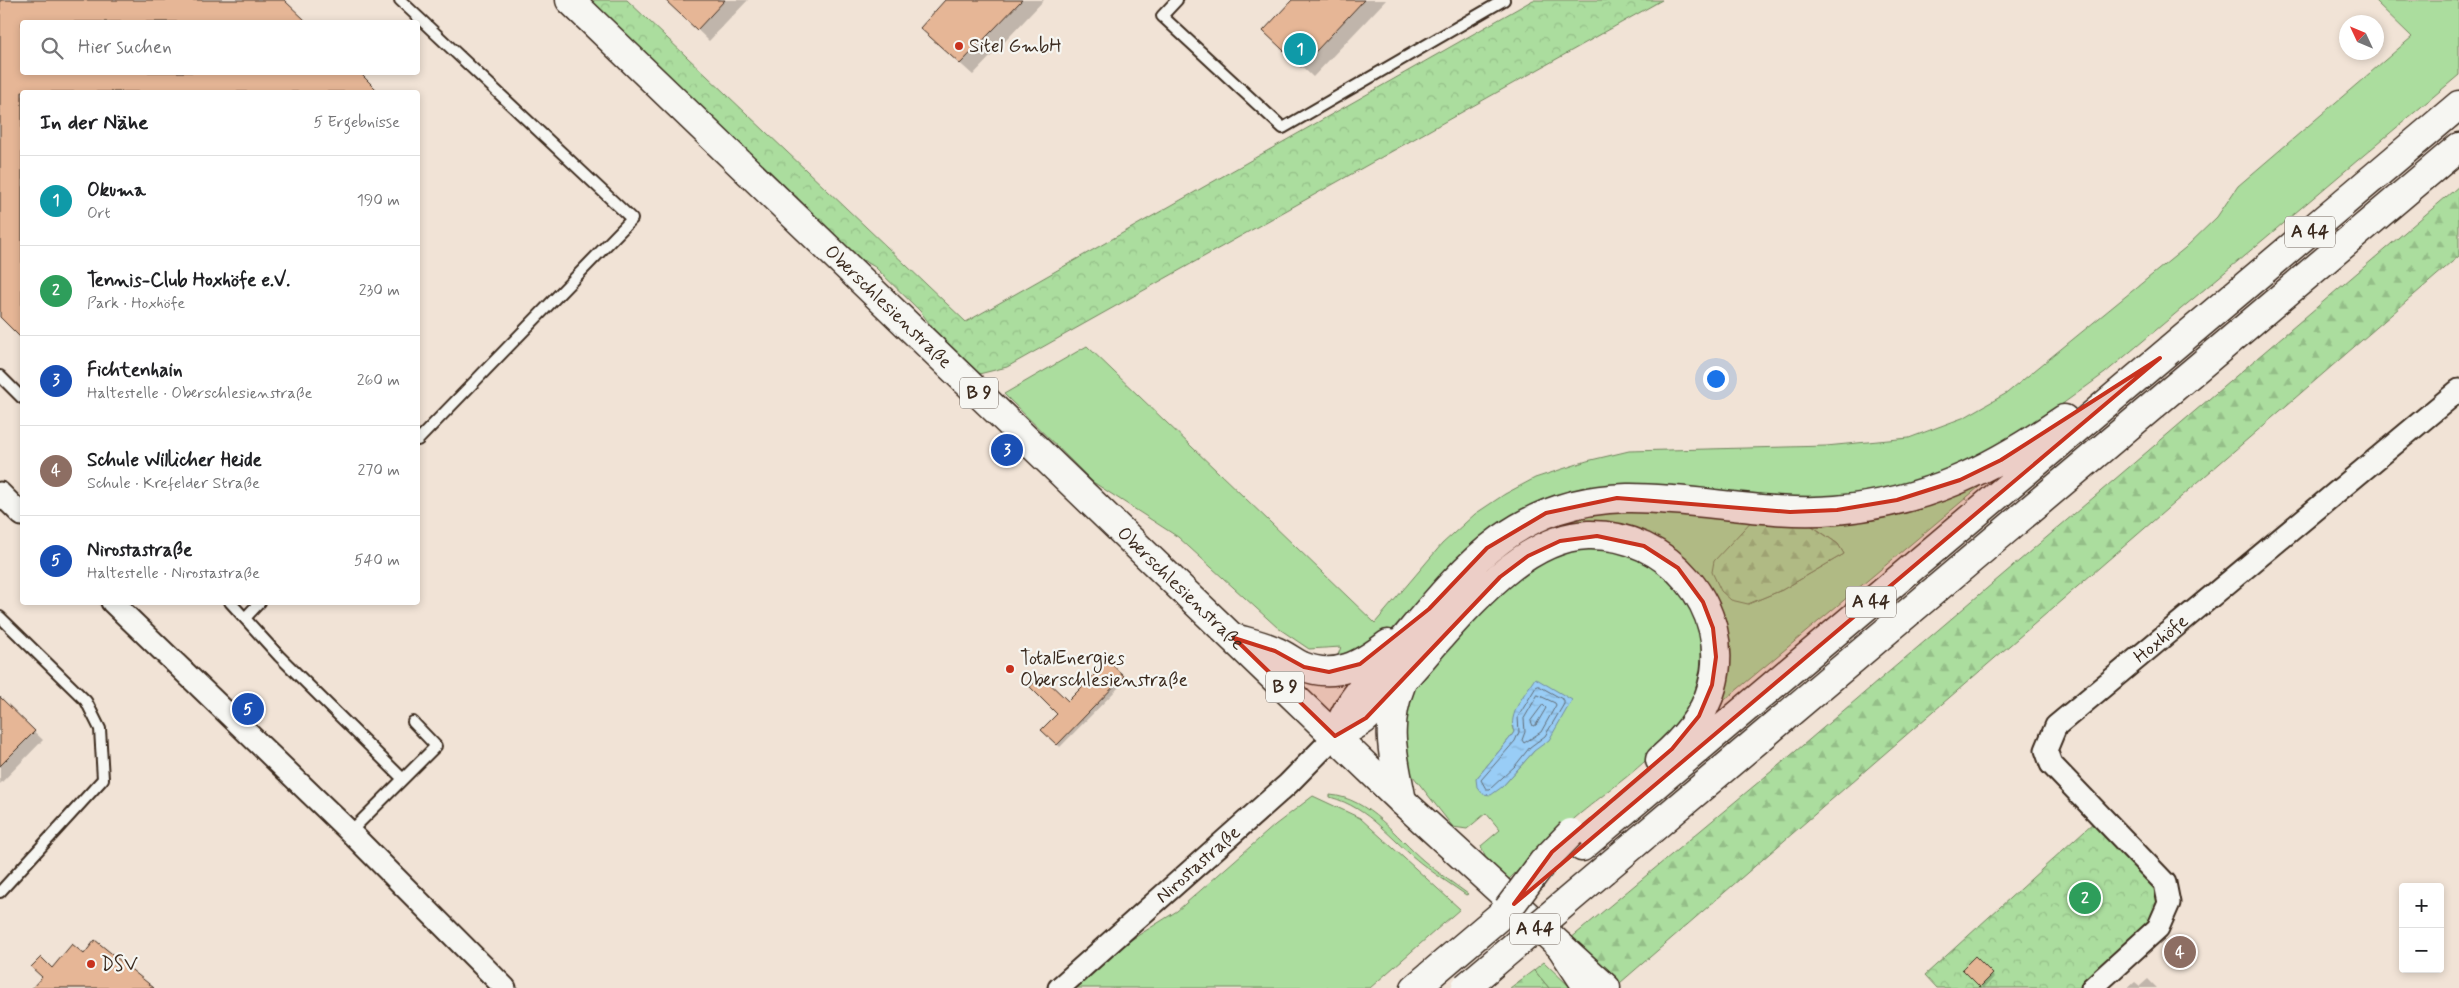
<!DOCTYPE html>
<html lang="de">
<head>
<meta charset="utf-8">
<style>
	:root { --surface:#fff; --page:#f6f6f6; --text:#202124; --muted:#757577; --line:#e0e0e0; --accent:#7c3aed }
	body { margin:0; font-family:Mynerve,sans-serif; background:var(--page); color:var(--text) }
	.controls { position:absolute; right:15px; bottom:15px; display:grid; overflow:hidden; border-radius:5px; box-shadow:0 2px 8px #0003 }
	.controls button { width:45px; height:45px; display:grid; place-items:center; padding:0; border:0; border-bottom:1px solid var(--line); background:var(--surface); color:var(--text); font:25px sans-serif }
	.compass { position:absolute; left:2339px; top:15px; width:45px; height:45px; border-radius:50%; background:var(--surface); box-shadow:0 2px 8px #0003; rotate:314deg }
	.you { position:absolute; left:1715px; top:378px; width:18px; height:18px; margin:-12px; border:4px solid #fff; border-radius:50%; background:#1a73e8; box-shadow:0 0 0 8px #1a73e833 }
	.badge { display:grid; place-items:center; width:32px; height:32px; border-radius:50%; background:var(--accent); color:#fff; font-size:16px; font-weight:700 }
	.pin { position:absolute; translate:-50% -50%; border:2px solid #fff; box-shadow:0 1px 5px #0006 }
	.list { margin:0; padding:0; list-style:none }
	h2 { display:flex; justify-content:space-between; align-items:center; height:65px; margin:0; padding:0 20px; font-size:21px }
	h2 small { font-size:16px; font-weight:400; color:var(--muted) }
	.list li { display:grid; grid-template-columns:32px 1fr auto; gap:15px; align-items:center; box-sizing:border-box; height:90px; padding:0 20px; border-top:1px solid var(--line) }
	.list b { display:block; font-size:19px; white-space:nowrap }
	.list p { margin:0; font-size:16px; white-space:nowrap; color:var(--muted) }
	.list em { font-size:16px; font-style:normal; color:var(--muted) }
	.icon { flex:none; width:28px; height:28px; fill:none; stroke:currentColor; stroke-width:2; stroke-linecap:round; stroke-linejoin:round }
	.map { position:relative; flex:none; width:2459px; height:988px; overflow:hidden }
	.search { position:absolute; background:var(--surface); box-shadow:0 2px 8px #0003; left:20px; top:20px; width:400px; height:55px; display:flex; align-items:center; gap:12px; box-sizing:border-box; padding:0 18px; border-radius:5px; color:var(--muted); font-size:19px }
	.panel { position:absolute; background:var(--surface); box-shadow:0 2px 8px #0003; left:20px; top:90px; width:400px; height:515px; border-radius:5px }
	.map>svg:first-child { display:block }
	.green { fill:#abdd9e; stroke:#73845e; fill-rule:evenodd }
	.forest { fill:url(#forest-firs); stroke:#73845e }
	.park { fill:url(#park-crowns); stroke:#73845e }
	.water { fill:url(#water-ripples); stroke:#738ca0 }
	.shadow { fill:#0003 }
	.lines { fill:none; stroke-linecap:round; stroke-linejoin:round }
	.shore { stroke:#616b74; stroke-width:1 }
	.building { fill:#e6b696; stroke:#3b2a1e }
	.service-casing { stroke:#3b2a1e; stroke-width:14 }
	.minor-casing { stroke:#3b2a1e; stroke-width:25 }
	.primary-casing { stroke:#3b2a1e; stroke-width:31 }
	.motorway-casing { stroke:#3b2a1e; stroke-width:31 }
	.service { stroke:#f6f6f2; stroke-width:10 }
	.minor { stroke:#f6f6f2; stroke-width:21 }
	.primary { stroke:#f6f6f2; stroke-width:28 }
	.motorway { stroke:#f6f6f2; stroke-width:28 }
	.motorway-bridge-casing { stroke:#3b2a1e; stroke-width:31; stroke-linecap:butt }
	.motorway-bridge { stroke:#f6f6f2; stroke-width:28 }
	.marked { fill:#c8321e; fill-opacity:0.2; stroke:#c8321e; stroke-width:4; stroke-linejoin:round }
	.poi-dot { fill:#c8321e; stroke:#f6f6f2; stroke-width:2 }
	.labels { text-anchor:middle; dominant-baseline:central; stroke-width:4.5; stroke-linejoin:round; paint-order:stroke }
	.shield { fill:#f6f6f2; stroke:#73675e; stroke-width:1 }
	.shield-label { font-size:18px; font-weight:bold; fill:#3b2a1e }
	.poi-label { font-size:19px; fill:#3b2a1e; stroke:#f6f6f2; text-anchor:start }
	.street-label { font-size:19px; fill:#3b2a1e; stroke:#f6f6f2 }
</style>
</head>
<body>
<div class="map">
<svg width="2459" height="988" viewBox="0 0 2459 988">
	<defs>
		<pattern id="forest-firs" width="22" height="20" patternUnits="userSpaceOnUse" patternTransform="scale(1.25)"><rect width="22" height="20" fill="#abdd9e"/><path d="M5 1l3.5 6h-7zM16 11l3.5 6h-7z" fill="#94be88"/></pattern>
		<pattern id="park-crowns" width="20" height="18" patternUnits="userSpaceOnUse" patternTransform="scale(1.25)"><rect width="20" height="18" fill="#abdd9e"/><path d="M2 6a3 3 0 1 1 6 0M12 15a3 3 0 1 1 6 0" fill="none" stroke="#94be88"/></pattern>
		<pattern id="water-ripples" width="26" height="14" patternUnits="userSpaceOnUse" patternTransform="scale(1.25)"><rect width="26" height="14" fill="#99cdf6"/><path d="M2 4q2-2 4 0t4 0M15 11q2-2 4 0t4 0" fill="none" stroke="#85b0d2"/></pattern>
	</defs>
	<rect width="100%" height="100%" fill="#f1e3d6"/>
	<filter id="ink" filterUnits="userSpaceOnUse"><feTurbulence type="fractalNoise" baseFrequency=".02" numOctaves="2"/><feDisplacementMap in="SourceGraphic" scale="10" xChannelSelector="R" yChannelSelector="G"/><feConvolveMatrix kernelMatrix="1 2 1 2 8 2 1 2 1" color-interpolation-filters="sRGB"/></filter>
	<g filter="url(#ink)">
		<path class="green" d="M2374,0H2459V75L2105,373L2021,434L1950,470L1883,491L1829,499L1541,503L1497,525L1452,562L1379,644L1335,663L1341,647L1309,649L1278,628L1178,537L1093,482L1004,394L1087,346L1375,623L1442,544L1475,514L1505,494L1535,478L1587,461L1629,451L1826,446L1909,438L1965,417L2007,393L2185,248L2217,217L2238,186L2412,37Z
			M1991,477L1708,714L1697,581L1575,532L1475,582C1494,564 1514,544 1538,532C1607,498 1683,510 1757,515L1748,604L1782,590L1844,554L1838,544L1807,522Z
			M1587,547C1637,554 1659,561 1688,604C1699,619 1702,639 1701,658C1696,737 1629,772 1575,818C1552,838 1530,859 1508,880L1486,859L1481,846L1500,830L1486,813L1467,829L1453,827L1406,767L1404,700L1423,674L1488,604L1534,564L1560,553ZM1512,726L1534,751L1502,787L1476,779L1510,738L1514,732Z
			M1330,795C1369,798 1396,837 1424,861C1438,873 1453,883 1468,894L1466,895C1452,885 1436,875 1422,864C1391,840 1370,808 1330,797Z
			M1313,796L1360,818L1460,909L1370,988H1072L1115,950L1177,911L1275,825Z
			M1544,962L1571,988H1549L1534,970Z"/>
		<path class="forest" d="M2459,186V256L1620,983L1570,939L1796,751Z
			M1757,515L1806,522L1838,544L1844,554L1782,590L1748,604L1731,600L1721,591L1712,572L1714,561Z
			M1534,970L1549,988H1510Z"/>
		<path class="park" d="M588,0H627L966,322L1533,0H1662L1007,367L979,374L953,355L920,311L875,267L845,250Z
			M2095,821L2158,890L2160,905L2149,927L2081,988H1937L1925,975Z"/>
		<path class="water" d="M1535,678L1572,700L1549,740L1534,751L1502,787L1491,795L1483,794L1477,787L1476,779L1510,738L1514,732C1507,714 1526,693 1535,678Z"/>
		<path class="shadow" d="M0,0H282L306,22H22V72H357L377,92H22V337L0,315Z
			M667,0H748L709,41Z
			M946,0H1044L973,75L933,39Z
			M1294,0H1386L1313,77L1276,42Z
			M1108,662L1126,680L1060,747L1043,730Z
			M0,699L43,740L0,784Z
			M1975,958L1994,977L1984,988L1964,969Z
			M2148,979L2157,988H2128L2135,982L2140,986Z"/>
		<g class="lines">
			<path class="shore" d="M1539,686L1564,700V704L1545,736L1530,747L1515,766L1490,789H1486L1481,780L1515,741L1519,732L1518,717L1536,687Z
				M1538,695L1555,703L1556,705L1541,732L1524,743L1522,740L1525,732L1524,719Z
				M1543,705L1546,708L1536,725L1533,726L1531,721Z"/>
		</g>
		<path class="building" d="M0,0H284L307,22H22V72H359L379,92H22V339L0,317Z
			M665,0H725L697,30Z
			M945,0H1022L960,64L920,28Z
			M1292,0H1364L1301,67L1263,31Z
			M1108,661L1124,676L1057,745L1041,730L1057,714L1030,687L1041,675L1068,701Z
			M0,697L35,731L0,766Z
			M95,940L154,988H32L42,977L31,967L41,957L52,968L72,944L84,954Z
			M1975,956L1993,974L1980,987L1962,969Z"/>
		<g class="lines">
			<g class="service-casing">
				<path id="service" d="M400,0L632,219L418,440
					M1177,0L1162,16L1283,128L1504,0
					M0,376L22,398
					M230,602L279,656L403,779
					M0,617L86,701L100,729L103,779L0,892
					M246,617L260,602
					M350,832L436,746L413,722"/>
			</g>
			<g class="minor-casing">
				<g id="minor">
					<path d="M0,493L22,515"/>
					<path d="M112,602L350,832L505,988"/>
					<path id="s1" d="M1059,988L1288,784L1335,736"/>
					<path id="s2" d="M2092,988L2158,928L2169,903L2165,883L2051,764L2046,750L2056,726L2459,390"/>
				</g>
			</g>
			<g class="primary-casing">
				<g id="primary">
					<path id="s3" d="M570,0L1402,801L1606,988"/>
				</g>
			</g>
			<g class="motorway-casing">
				<path id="motorway" d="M1234,638C1248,642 1263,645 1275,651C1285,655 1293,662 1302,666C1336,680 1362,664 1388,644
					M1401,685C1384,727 1394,758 1402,801
					M1335,736C1340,725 1345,712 1352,702C1368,678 1389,657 1407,636C1469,561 1521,500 1627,498C1697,497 1766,516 1836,510C1927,502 1991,469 2064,419
					M1335,736C1345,730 1359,725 1367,717C1428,663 1501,538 1588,535C1667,533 1734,608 1712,687C1704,717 1683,740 1660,760
					M1582,847L2459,105
					M1604,870L2459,147
					M1561,947L1588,988
					M1415,988L1508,909"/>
			</g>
			<use href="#service" class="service"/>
			<use href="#minor" class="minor"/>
			<use href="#primary" class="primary"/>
			<use href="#motorway" class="motorway"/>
			<g class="motorway-bridge-casing">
				<path id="motorway-bridge" d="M1508,909L1543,862L1571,833
					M1466,987L1604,870"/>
			</g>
			<use href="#motorway-bridge" class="motorway-bridge"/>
		</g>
	</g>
	<path class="marked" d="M2160,358L1514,904L1552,852L1672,749L1699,716L1712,685L1716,657L1713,628L1703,602L1678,568L1644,546L1597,536L1560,541L1528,556L1500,577L1366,718L1335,736L1234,638L1275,651L1304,667L1329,672L1360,664L1429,609L1487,548L1546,513L1617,498L1790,512L1837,510L1897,500L1960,480L2001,460Z"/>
	<g class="poi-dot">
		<circle cx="959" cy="46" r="5"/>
		<circle cx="1010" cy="669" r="5"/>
		<circle cx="91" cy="964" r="5"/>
	</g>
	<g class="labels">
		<g class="shield">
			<rect x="2285" y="216.5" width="50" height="31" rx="4"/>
			<rect x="960" y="377.5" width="38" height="31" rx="4"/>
			<rect x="1846" y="586.5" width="50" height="31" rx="4"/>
			<rect x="1266" y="671.5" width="38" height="31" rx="4"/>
			<rect x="1510" y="913.5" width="50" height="31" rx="4"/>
		</g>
		<g class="shield-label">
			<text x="2310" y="232">A 44</text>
			<text x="979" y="393">B 9</text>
			<text x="1871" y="602">A 44</text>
			<text x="1285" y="687">B 9</text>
			<text x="1535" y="929">A 44</text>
		</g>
		<g class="poi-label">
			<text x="969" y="46">Sitel GmbH</text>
			<text x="1020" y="658">TotalEnergies<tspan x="1020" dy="22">Oberschlesienstraße</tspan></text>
			<text x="101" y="964">DSV</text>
		</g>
		<g class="street-label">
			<text stroke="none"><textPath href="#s3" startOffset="442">Oberschlesienstraße</textPath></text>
			<text stroke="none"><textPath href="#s3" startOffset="848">Oberschlesienstraße</textPath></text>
			<text stroke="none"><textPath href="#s2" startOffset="479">Hoxhöfe</textPath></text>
			<text stroke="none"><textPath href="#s1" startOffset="186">Nirostastraße</textPath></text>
		</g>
	</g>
</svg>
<div class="controls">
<button>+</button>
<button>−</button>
</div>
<svg class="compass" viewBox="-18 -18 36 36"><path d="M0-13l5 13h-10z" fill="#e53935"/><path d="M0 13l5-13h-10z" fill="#757577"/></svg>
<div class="you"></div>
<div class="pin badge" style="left:1300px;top:49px;background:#0f9aa8">1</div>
<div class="pin badge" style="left:2085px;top:898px;background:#2e9e5b">2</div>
<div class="pin badge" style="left:1007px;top:450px;background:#1a4fb4">3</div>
<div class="pin badge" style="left:2180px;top:952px;background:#8d6e63">4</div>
<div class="pin badge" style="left:248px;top:709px;background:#1a4fb4">5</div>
<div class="search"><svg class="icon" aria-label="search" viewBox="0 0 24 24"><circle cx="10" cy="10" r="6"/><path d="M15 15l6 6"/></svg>Hier suchen</div>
<section class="panel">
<h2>In der Nähe<small>5 Ergebnisse</small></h2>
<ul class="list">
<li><span class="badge" style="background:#0f9aa8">1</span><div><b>Okuma</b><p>Ort</p></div><em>190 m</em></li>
<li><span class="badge" style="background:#2e9e5b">2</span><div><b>Tennis-Club Hoxhöfe e.V.</b><p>Park · Hoxhöfe</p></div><em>230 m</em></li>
<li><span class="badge" style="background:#1a4fb4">3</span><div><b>Fichtenhain</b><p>Haltestelle · Oberschlesienstraße</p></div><em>260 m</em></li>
<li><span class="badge" style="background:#8d6e63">4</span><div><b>Schule Willicher Heide</b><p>Schule · Krefelder Straße</p></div><em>270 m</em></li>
<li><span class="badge" style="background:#1a4fb4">5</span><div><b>Nirostastraße</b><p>Haltestelle · Nirostastraße</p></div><em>540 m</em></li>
</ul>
</section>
</div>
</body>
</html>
